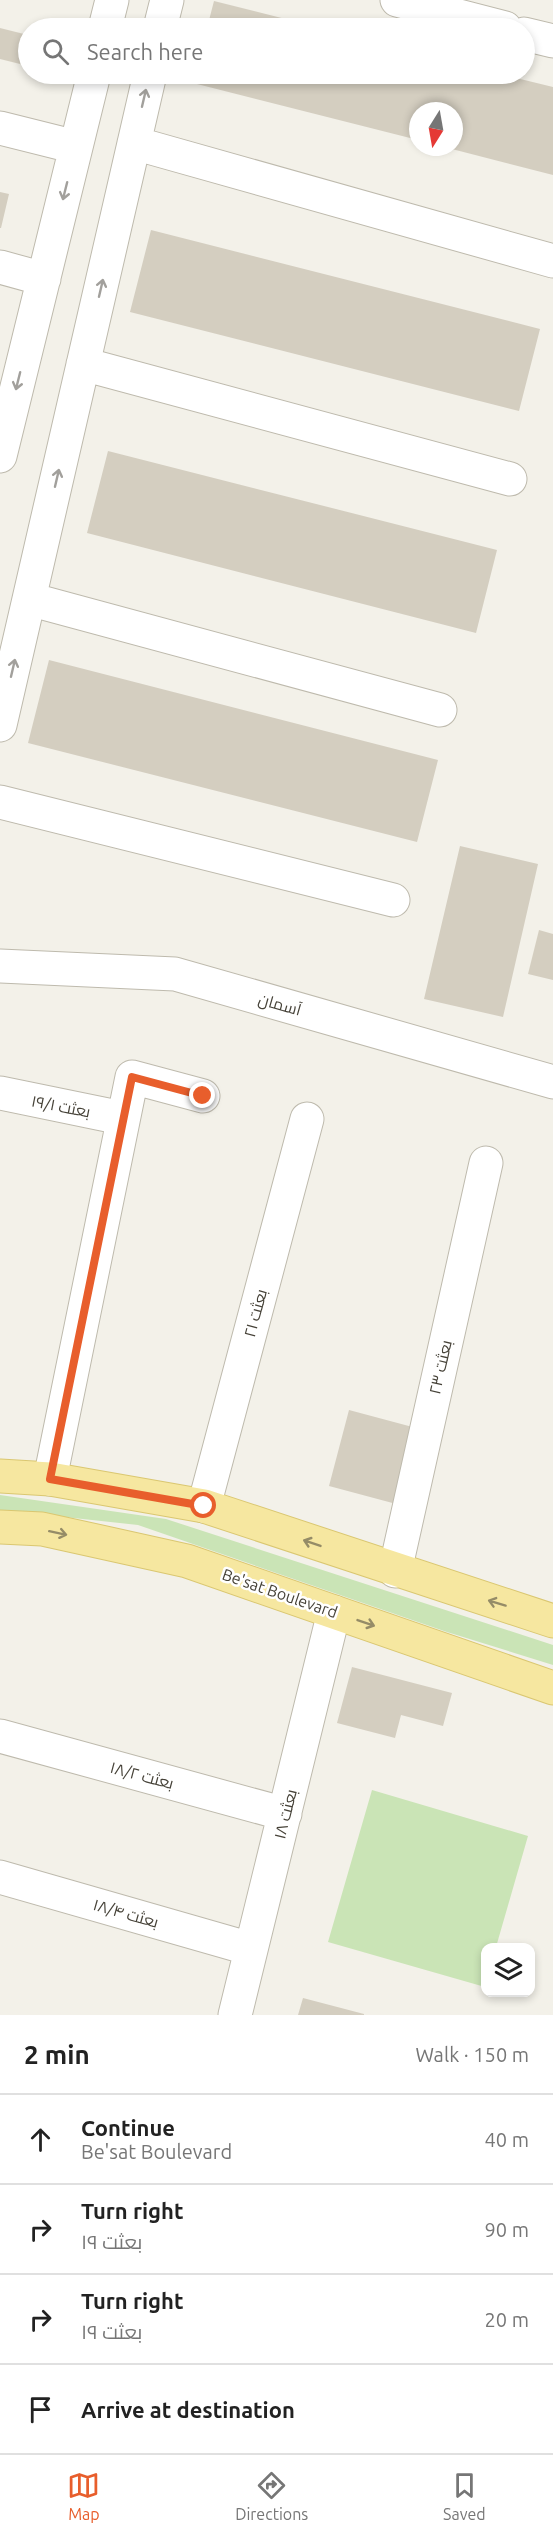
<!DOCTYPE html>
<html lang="en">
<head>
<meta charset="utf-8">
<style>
	:root { --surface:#fff; --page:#f2f2f2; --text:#222; --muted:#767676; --line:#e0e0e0; --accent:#e85e2c }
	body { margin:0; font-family:Ubuntu,Cairo,sans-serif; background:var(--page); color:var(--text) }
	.controls { position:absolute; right:18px; bottom:18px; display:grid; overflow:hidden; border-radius:12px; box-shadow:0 3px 9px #0003 }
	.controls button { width:54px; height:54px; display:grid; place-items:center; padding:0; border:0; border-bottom:2px solid var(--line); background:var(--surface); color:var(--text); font:30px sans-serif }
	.compass { position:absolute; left:409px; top:102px; width:54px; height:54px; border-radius:50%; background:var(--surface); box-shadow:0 3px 9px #0003; rotate:191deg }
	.stop { position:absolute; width:18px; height:18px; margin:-14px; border:4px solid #e85e2c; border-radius:50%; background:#fff }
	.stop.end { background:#e85e2c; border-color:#fff; box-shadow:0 2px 6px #0008 }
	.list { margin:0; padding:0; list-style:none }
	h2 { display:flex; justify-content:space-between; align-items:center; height:78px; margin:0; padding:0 24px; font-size:26px }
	h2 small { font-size:20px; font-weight:400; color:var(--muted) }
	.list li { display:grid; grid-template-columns:39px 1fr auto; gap:18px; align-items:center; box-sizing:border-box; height:90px; padding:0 24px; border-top:2px solid var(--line) }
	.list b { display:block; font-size:22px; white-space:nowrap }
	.list p { margin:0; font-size:20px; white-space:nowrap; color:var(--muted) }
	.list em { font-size:20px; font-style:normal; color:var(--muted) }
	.icon { flex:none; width:33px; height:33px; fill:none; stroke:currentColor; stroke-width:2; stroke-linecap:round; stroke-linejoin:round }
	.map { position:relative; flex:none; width:553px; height:2015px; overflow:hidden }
	.search { position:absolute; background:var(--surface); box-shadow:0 3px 9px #0003; left:18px; right:18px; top:18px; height:66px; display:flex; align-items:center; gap:15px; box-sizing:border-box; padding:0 21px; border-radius:33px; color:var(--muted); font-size:22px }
	.sheet { height:438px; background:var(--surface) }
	nav { display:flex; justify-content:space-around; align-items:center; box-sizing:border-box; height:84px; border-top:2px solid var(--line); background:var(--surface); font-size:16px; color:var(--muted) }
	nav a { display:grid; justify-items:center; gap:3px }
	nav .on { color:var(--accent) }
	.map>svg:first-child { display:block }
	.green { fill:#cae4b6 }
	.building { fill:#d4cec0 }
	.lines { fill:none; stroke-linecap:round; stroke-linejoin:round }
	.minor-casing { stroke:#bebaad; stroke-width:35 }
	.major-casing { stroke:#dac771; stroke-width:35 }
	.minor { stroke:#fff; stroke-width:33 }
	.major { stroke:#f6e7a0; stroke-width:33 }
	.oneway { stroke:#a2a09c }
	.oneway2 { stroke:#958c67 }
	.route { stroke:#e85e2c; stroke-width:8 }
	.labels { text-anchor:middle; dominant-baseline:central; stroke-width:5; stroke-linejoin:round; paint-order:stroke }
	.street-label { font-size:16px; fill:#464238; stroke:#fff }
</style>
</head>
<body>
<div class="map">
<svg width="553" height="2015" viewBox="0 0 553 2015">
	<rect width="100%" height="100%" fill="#f3f1e9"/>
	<path class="green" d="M0,1495L166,1519L553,1645V1665L447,1632L138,1525L0,1510Z
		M372,1790L528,1836L496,1947L486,1948L485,1987L328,1942Z"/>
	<path class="building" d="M214,1L321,28H207Z
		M0,28L28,35V66L0,59Z
		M195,74H500L553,87V175L448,148L454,147V111H418V140L193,83Z
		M0,192L9,194L1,228H0Z
		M151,230L540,329L519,411L130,312Z
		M108,451L497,550L476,633L87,533Z
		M49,660L438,760L417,842L28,743Z
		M460,846L538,864L503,1017L424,999Z
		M539,930L553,934V980L528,974Z
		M349,1410L420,1429L400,1505L329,1486Z
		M352,1667L452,1693L443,1726L401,1715L395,1738L337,1723Z
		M303,1998L364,2014V2015H298Z"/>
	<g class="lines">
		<g class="minor-casing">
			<path id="minor" d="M397,0L505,28
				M105,28L112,0
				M160,28L167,0
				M524,34L553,41
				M0,128L76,147
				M134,143L553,261
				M0,267L44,279
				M83,364L510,479
				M0,456L94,74
				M29,599L440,710
				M0,725L150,74
				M0,802L393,900
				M0,966L175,974L553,1082
				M0,1093L122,1118
				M50,1479L132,1077L203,1096
				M204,1506L307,1119
				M395,1571L486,1163
				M0,1736L285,1814
				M0,1877L251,1949
				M235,2015L334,1612"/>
		</g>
		<g class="major-casing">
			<path id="major" d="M0,1476L50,1479L204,1506L553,1621
				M0,1527L42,1529L187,1561L553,1688"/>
		</g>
		<use href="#minor" class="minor"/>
		<use href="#major" class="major"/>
	</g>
	<defs><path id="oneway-shaft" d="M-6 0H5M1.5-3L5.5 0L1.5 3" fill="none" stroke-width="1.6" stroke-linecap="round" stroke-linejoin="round" transform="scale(1.5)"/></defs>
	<g class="oneway">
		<use href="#oneway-shaft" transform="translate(144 98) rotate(-77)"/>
		<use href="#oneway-shaft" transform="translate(65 191) rotate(104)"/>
		<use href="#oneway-shaft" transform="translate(101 288) rotate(-77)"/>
		<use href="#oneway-shaft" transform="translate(18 381) rotate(104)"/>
		<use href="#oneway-shaft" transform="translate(57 478) rotate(-77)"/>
		<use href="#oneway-shaft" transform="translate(13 668) rotate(-77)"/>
	</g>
	<g class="oneway2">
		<use href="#oneway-shaft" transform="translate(58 1533) rotate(12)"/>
		<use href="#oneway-shaft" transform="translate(312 1543) rotate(-161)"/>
		<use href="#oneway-shaft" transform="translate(497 1603) rotate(-163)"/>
		<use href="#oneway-shaft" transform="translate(366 1623) rotate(19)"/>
	</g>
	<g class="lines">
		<path class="route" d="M203,1096L132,1077L50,1479L204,1506"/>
	</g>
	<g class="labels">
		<g class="street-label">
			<text transform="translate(280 1004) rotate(16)">آسمان</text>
			<text transform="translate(61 1106) rotate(11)">۱۹/۱ بعثت</text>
			<text transform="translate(255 1313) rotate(-75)">۲۱ بعثت</text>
			<text transform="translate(440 1367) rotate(-77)">۲۳ بعثت</text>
			<text transform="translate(280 1593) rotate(19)">Be'sat Boulevard</text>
			<text transform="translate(142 1775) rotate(15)">۱۸/۲ بعثت</text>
			<text transform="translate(285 1814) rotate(-76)">بعثت ۱۸</text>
			<text transform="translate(126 1913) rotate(16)">۱۸/۴ بعثت</text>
		</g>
	</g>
</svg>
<div class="controls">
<button><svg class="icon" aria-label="layers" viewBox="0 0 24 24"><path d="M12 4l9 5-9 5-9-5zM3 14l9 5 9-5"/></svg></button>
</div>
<svg class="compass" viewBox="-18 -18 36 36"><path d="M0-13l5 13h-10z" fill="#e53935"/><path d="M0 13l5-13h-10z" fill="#767676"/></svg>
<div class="stop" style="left:204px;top:1506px"></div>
<div class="stop end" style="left:203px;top:1096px"></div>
<div class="search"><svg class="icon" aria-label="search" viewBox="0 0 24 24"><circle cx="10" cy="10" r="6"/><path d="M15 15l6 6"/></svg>Search here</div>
</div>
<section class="sheet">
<h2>2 min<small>Walk · 150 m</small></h2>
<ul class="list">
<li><svg class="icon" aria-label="ahead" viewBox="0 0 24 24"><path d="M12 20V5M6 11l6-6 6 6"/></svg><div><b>Continue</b><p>Be'sat Boulevard</p></div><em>40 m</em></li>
<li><svg class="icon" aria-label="right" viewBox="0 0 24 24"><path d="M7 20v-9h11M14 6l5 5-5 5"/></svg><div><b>Turn right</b><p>بعثت ۱۹</p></div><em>90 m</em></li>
<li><svg class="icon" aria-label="right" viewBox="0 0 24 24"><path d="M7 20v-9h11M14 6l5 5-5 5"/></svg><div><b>Turn right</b><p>بعثت ۱۹</p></div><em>20 m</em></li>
<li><svg class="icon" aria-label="arrive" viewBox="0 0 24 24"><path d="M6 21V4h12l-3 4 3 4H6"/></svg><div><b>Arrive at destination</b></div></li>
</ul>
</section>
<nav>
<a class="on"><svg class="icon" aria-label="map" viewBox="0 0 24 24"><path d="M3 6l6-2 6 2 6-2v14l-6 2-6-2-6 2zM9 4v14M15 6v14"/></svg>Map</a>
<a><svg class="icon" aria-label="directions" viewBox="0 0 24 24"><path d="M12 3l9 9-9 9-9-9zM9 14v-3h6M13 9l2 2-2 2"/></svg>Directions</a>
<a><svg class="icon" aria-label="saved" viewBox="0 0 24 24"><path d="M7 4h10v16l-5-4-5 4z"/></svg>Saved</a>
</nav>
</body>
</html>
